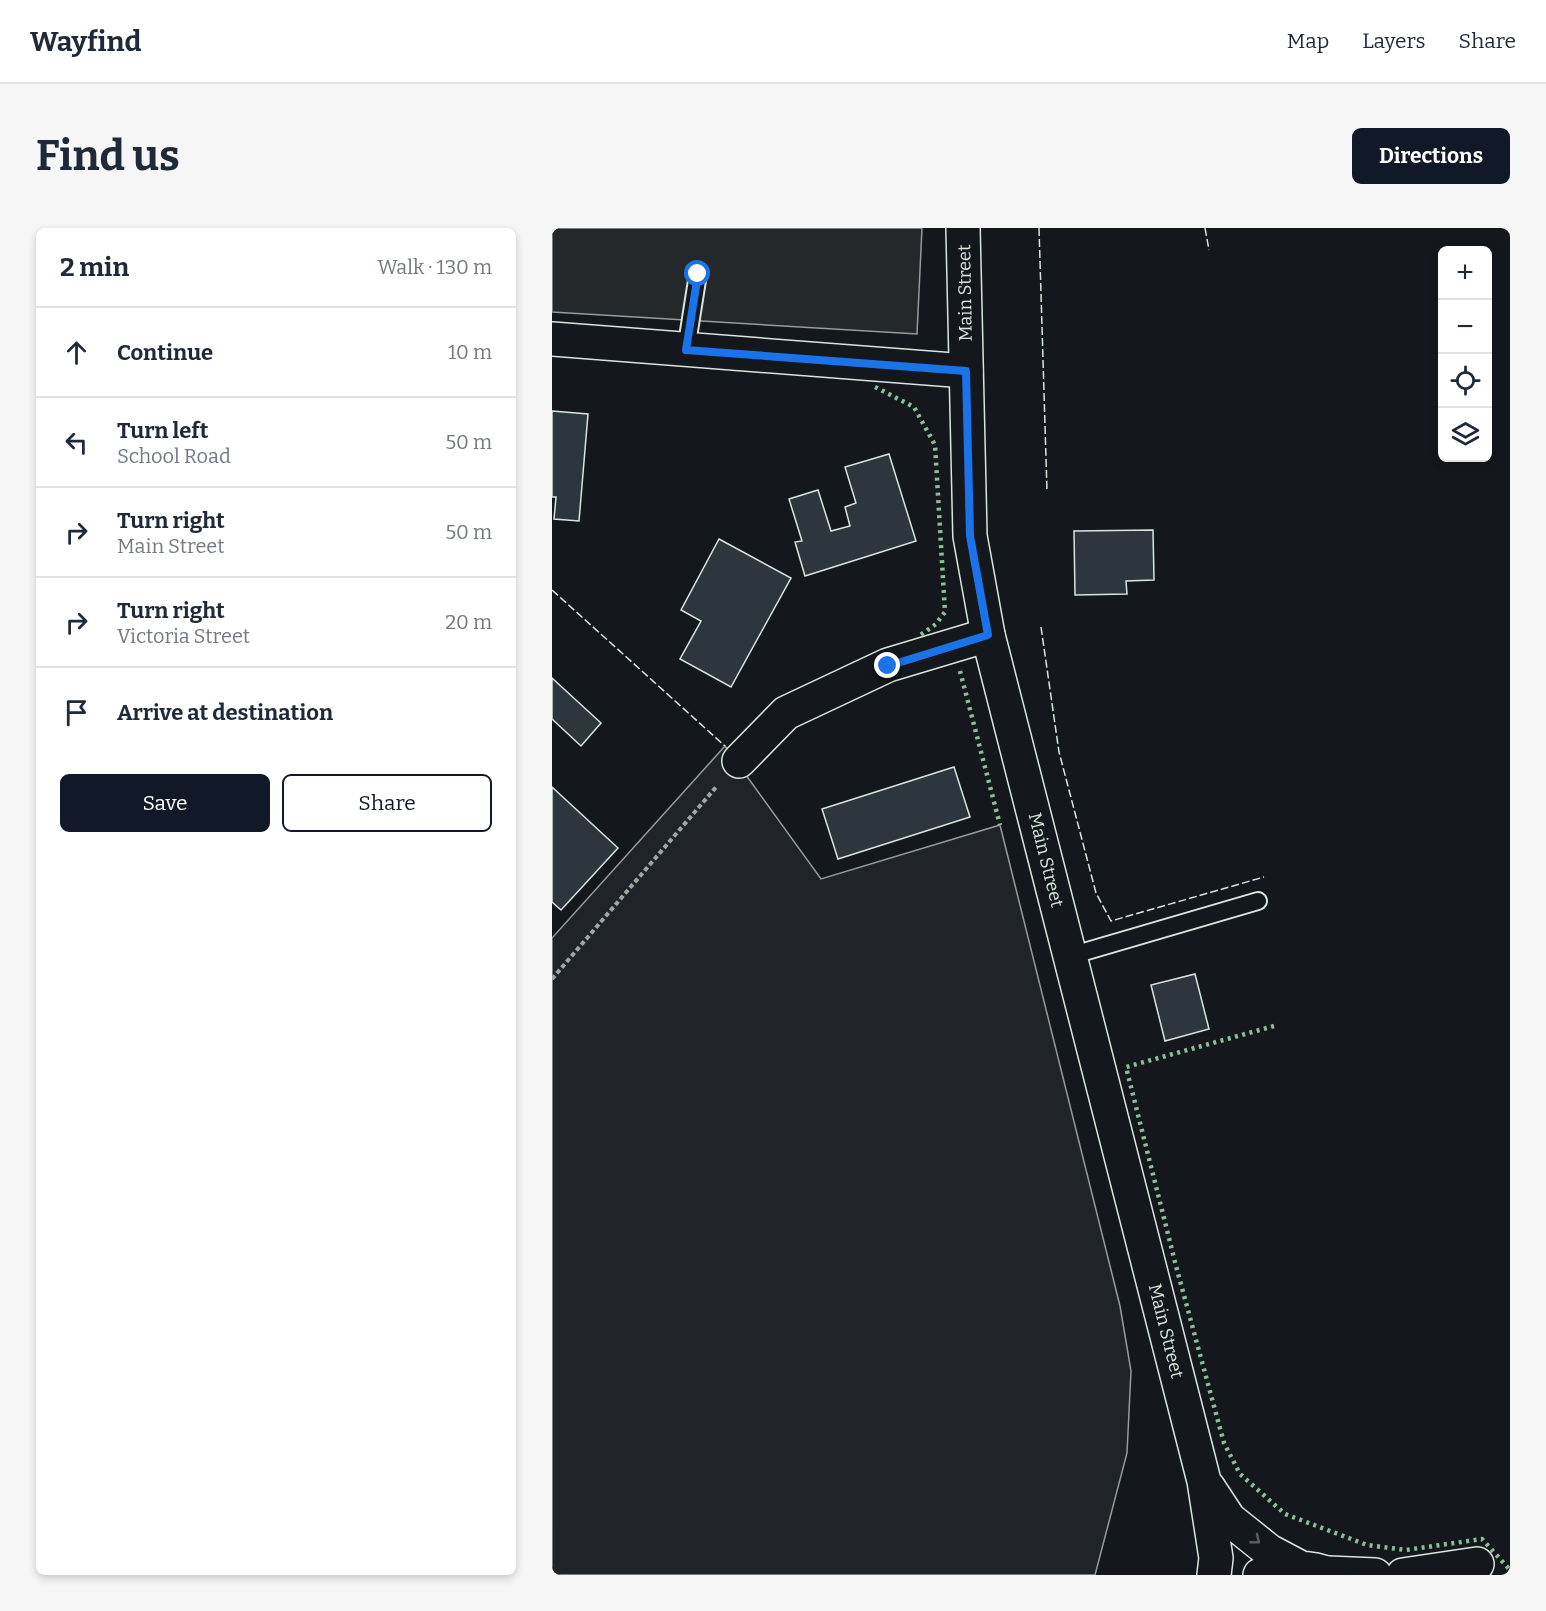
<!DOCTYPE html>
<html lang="en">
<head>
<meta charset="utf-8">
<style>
	:root { --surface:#fff; --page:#f6f6f7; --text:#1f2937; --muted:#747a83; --line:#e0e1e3; --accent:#111827 }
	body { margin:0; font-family:Bitter,serif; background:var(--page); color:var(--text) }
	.controls { position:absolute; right:18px; top:18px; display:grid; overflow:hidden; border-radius:9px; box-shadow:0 3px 9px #0003 }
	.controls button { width:54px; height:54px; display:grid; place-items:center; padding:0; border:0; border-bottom:2px solid var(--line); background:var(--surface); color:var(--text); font:30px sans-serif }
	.stop { position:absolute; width:18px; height:18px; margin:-14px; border:4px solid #1a73e8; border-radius:50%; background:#fff }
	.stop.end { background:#1a73e8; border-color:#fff; box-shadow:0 2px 6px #0008 }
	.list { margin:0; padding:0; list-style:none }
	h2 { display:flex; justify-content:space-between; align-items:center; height:78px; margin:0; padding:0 24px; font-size:26px }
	h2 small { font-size:20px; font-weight:400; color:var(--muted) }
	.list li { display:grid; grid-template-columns:39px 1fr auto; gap:18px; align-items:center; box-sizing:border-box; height:90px; padding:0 24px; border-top:2px solid var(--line) }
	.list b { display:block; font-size:22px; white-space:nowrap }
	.list p { margin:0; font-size:20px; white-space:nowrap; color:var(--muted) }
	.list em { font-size:20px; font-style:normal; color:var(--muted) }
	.actions { display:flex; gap:12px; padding:18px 24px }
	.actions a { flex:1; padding:14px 0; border:2px solid var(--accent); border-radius:9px; text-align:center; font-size:21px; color:var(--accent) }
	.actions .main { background:var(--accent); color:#fff }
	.icon { flex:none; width:33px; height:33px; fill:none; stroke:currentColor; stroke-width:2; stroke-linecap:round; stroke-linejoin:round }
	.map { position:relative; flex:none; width:958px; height:1347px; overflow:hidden; border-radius:9px }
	header { display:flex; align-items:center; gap:36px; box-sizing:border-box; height:84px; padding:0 30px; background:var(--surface); border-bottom:2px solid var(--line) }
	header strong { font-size:28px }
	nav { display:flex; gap:33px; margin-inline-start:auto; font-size:21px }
	.intro { display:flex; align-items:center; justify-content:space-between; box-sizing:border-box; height:144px; padding:0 36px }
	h1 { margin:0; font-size:42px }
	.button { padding:15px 27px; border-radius:9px; background:var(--accent); color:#fff; font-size:21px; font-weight:700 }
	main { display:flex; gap:36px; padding:0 36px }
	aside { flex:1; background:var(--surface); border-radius:9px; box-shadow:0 3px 9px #0003 }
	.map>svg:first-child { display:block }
	.green { fill:#202428; stroke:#939e99; stroke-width:1.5 }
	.parking { fill:#24282b; stroke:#939e99; stroke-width:1.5 }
	.building { fill:#2c363c; stroke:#d8e6dc; stroke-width:1.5 }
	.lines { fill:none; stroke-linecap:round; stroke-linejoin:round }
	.service-casing { stroke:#d8e6dc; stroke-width:20 }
	.minor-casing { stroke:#d8e6dc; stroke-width:36 }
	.primary-casing { stroke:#d8e6dc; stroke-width:36 }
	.path { stroke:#9da8a2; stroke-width:4; stroke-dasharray:4.5 3; stroke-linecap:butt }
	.service { stroke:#14181c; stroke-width:16 }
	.minor { stroke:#14181c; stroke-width:33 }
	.primary { stroke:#14181c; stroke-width:33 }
	.hedge { stroke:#8ac095; stroke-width:4.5; stroke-dasharray:3 4.5; stroke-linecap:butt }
	.fence { stroke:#d8e6dc; stroke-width:1.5; stroke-dasharray:8 3; stroke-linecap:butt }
	.oneway { stroke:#59605f }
	.route { stroke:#1a73e8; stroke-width:8 }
	.labels { text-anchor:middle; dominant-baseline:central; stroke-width:4.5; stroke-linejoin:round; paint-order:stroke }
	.street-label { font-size:18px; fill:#d8e6dc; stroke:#14181c }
</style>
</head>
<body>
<header>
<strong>Wayfind</strong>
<nav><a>Map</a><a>Layers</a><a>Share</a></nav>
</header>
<div class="intro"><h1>Find us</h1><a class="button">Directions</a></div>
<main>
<aside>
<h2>2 min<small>Walk · 130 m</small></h2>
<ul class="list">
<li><svg class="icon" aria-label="ahead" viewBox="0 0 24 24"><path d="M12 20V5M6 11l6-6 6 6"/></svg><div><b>Continue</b></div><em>10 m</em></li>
<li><svg class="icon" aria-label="left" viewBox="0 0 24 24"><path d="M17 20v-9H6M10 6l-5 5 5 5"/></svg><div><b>Turn left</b><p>School Road</p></div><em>50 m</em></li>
<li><svg class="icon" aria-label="right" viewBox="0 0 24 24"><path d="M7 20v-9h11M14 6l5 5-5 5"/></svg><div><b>Turn right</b><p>Main Street</p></div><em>50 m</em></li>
<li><svg class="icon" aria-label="right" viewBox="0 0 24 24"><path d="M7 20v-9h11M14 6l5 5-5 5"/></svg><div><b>Turn right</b><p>Victoria Street</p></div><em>20 m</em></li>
<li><svg class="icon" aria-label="arrive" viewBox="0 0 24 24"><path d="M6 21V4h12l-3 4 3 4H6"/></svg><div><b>Arrive at destination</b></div></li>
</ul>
<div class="actions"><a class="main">Save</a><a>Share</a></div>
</aside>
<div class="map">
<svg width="958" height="1347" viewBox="0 0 958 1347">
	<rect width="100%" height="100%" fill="#14181c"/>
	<path class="green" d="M173,518L269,651L448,597L568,1078L579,1143L575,1225L543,1347H0V710Z"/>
	<path class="parking" d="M0,0H370L365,106L0,84Z"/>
	<path class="building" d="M0,183L36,186L27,293L2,291L4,269H0Z
		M337,226L364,313L253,348L243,314L250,313L237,271L266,262L279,303L298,298L293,279L304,275L293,239Z
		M601,302L602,352L574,353L575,366L523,367L522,303Z
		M167,311L239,350L179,459L128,431L149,393L129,382Z
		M0,450L49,495L29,518L0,491Z
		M402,539L418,589L286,631L270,581Z
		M0,559L66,620L9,682L0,674Z
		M643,746L657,801L613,813L599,757Z"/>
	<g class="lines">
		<g class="service-casing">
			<path id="service" d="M134,122L146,46
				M518,728L706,673"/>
		</g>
		<g class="minor-casing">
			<path id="minor" d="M0,111L414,143
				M187,533L234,485L336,437L436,407
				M776,1345L823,1347
				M851,1347L925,1336"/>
		</g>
		<g class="primary-casing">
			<path id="primary" d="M411,0L418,308L436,407L652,1253L664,1330L662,1347
				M656,1259L677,1291L717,1323L749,1340
				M708,1347C730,1339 757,1337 779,1347"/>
		</g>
		<path class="path" d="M0,751L165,558"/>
		<use href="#service" class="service"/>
		<use href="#minor" class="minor"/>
		<use href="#primary" class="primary"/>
		<path class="hedge" d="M323,159L362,179L383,217L393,384L384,396L367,408
			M408,443L448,597
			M722,798L574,839L624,1038L672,1215L688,1246L733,1286L815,1317L854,1322L930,1311L958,1342"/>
		<path class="fence" d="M487,0L495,263
			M653,0L657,22
			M0,362L173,518
			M489,399L507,524L544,665L559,693L712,649"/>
	</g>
	<defs><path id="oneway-chevron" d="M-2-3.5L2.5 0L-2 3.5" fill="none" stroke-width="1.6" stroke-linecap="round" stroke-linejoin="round" transform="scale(1.5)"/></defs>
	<use class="oneway" href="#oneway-chevron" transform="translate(704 1312) rotate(39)"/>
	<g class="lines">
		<path class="route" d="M146,46L134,122L414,143L418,308L436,407L336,438"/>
	</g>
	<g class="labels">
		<g class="street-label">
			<text transform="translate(413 65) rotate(-91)">Main Street</text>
			<text transform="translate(494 632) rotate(76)">Main Street</text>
			<text transform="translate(614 1103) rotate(76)">Main Street</text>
		</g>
	</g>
</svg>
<div class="controls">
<button>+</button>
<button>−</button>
<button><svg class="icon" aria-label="locate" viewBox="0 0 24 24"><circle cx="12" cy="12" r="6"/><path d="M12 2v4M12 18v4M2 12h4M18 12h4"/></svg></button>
<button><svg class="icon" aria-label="layers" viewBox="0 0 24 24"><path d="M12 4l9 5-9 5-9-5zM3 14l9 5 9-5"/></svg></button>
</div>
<div class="stop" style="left:146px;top:46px"></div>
<div class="stop end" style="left:336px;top:438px"></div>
</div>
</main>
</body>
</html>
